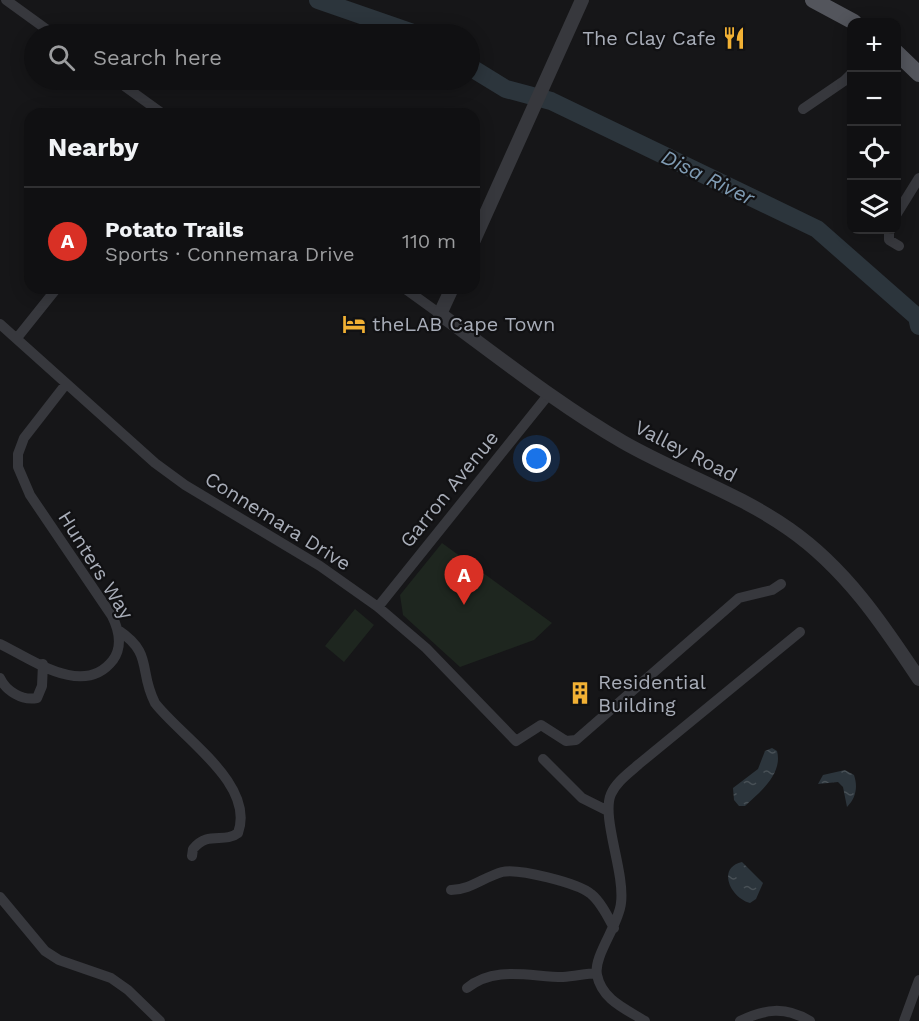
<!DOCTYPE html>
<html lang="en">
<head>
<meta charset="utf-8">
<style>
	:root { --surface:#101012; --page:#19191b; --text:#f1f3f6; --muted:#9c9d9f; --line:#303032; --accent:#d93025 }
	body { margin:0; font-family:"Work Sans",sans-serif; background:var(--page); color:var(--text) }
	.controls { position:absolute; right:18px; top:18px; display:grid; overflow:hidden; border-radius:12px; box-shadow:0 3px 15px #0003 }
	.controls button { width:54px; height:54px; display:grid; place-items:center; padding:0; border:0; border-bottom:2px solid var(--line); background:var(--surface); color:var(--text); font:30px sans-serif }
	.you { position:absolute; left:537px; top:459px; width:21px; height:21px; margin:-15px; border:4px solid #fff; border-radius:50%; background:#1a73e8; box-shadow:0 0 0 9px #1a73e833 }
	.badge { display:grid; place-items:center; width:39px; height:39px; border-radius:50%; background:var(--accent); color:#fff; font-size:20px; font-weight:700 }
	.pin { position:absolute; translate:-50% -50px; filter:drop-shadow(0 2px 3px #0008) }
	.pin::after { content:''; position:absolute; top:32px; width:21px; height:18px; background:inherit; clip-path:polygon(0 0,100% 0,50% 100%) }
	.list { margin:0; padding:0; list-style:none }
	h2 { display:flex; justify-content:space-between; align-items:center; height:78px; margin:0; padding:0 24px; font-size:26px }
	h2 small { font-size:20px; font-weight:400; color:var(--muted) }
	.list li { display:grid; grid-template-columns:39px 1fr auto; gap:18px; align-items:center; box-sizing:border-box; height:108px; padding:0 24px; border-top:2px solid var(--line) }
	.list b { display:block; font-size:22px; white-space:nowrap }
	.list p { margin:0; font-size:20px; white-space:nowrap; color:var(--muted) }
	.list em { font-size:20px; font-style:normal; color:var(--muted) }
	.icon { flex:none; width:33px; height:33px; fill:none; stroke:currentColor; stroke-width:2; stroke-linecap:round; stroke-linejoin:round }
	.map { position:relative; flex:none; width:919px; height:1021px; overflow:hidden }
	.search { position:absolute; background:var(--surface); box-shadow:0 3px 15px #0003; left:24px; top:24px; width:456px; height:66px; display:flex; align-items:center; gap:15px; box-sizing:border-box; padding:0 21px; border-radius:33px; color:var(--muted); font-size:22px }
	.panel { position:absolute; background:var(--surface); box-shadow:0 3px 15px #0003; left:24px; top:108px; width:456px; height:186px; border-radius:18px }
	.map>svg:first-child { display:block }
	.grass { fill:#1e261f }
	.water { fill:url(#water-ripples) }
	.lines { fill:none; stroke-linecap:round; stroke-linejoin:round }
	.river { stroke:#2c353c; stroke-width:18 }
	.minor { stroke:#37383d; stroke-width:10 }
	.tertiary { stroke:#37383d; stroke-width:14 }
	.primary { stroke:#53555c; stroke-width:16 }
	.labels { text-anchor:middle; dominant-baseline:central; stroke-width:4.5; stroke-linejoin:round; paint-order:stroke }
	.poi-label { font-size:20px; fill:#a8adb8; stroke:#111113; text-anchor:start }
	.street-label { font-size:20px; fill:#a8adb8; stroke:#111113 }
	.water-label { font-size:21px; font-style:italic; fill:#7f9bb3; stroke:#111113 }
</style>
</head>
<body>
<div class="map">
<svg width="919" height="1021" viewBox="0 0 919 1021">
	<defs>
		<pattern id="water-ripples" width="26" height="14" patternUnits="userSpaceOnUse" patternTransform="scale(1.5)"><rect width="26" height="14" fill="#2c353c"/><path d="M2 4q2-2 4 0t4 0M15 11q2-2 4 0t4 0" fill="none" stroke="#485056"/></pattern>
	</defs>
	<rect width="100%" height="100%" fill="#161618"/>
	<path class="grass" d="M442,543L552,623L534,640L460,667L403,615L400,595Z
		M355,609L374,625L344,662L325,646Z"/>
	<path class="water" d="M772,748L777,751C783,774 760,792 745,806H739L734,800L733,788L758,769L765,751Z
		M845,770L854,775C858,787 856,798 847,807L843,787L838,782L818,784L823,775Z
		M742,862L763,883L756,899L750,903C731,898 716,868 742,862Z"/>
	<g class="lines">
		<path class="river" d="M318,0L416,34
			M470,67L506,89L551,101L817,229L917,317L919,326"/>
		<path class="minor" d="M6,0L53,34
			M116,80L163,114
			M803,109L844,81L852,73
			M896,215L919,178
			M889,230V240L899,246
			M404,288L440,314
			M0,324L155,463L185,485L320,566L378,607L426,648L516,741L541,725L566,741L576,740L739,598L772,590L781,584
			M17,338L57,288
			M378,607L549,394
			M118,630C154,654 138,670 155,703C181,737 256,784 238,833C224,844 208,830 193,849L192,856
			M0,644C33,660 84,698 113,660C123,646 119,630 112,616L30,495L18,467V454L24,438L66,384
			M0,678C6,691 22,701 37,698L42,686L43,664
			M543,759L582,798L608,811
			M451,890C470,890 484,877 502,872C518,868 578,883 591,894C601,902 608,917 614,928
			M0,897L45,951L59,960L111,978L128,990L160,1021
			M467,988C495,965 531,977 563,977C574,976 585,974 596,973
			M645,1021C626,1009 602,1000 597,975C593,956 619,925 621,903C625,872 601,817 611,794C616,782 629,773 639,764L800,632
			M740,1021C765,1009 785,1006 810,1021
			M904,1021L919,980"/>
		<path class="tertiary" d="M474,240L582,0
			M452,288L440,314C500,358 559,405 623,442C677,473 738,493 789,529C845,568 882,623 919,679"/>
		<path class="primary" d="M813,0L854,22
			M896,52L919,74"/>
	</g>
	<defs>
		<g id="restaurant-bare" transform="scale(1.8)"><path d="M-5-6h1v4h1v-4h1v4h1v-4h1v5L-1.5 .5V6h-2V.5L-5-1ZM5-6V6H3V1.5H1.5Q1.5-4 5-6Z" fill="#f2b134" stroke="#111113" stroke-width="2.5" paint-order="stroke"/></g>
		<g id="hotel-bare" transform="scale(1.8)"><path d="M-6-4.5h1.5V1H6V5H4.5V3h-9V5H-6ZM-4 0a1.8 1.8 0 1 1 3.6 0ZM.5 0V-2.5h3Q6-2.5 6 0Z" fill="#f2b134" stroke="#111113" stroke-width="2.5" paint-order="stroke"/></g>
		<g id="building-bare" transform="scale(1.8)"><path d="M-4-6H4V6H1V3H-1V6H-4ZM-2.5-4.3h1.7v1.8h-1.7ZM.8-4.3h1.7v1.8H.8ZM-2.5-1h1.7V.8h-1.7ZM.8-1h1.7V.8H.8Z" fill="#f2b134" stroke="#111113" stroke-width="2.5" paint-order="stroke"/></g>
	</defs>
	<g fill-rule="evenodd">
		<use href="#restaurant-bare" x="734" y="38"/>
		<use href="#hotel-bare" x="354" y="324"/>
		<use href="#building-bare" x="580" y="693"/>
	</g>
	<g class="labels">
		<g class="poi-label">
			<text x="716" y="38" text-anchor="end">The Clay Cafe</text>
			<text x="372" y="324">theLAB Cape Town</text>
			<text x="598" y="682">Residential<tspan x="598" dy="23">Building</tspan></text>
		</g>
		<g class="street-label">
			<text transform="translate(686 451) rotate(27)">Valley Road</text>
			<text transform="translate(449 489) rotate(-51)">Garron Avenue</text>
			<text transform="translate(278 521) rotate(32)">Connemara Drive</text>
			<text transform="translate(96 565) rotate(58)">Hunters Way</text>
		</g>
		<g class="water-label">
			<text transform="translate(708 177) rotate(26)">Disa River</text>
		</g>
	</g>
</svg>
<div class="controls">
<button>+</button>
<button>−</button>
<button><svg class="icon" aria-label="locate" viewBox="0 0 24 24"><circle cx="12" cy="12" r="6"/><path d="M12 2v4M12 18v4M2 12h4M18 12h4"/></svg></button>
<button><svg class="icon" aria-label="layers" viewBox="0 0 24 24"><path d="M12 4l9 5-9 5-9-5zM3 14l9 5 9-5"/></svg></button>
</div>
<div class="you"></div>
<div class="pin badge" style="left:464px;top:605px">A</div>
<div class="search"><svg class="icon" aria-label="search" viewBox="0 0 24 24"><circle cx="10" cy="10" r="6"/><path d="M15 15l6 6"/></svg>Search here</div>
<section class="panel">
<h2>Nearby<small></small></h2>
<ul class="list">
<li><span class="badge">A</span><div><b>Potato Trails</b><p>Sports · Connemara Drive</p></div><em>110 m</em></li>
</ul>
</section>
</div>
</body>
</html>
